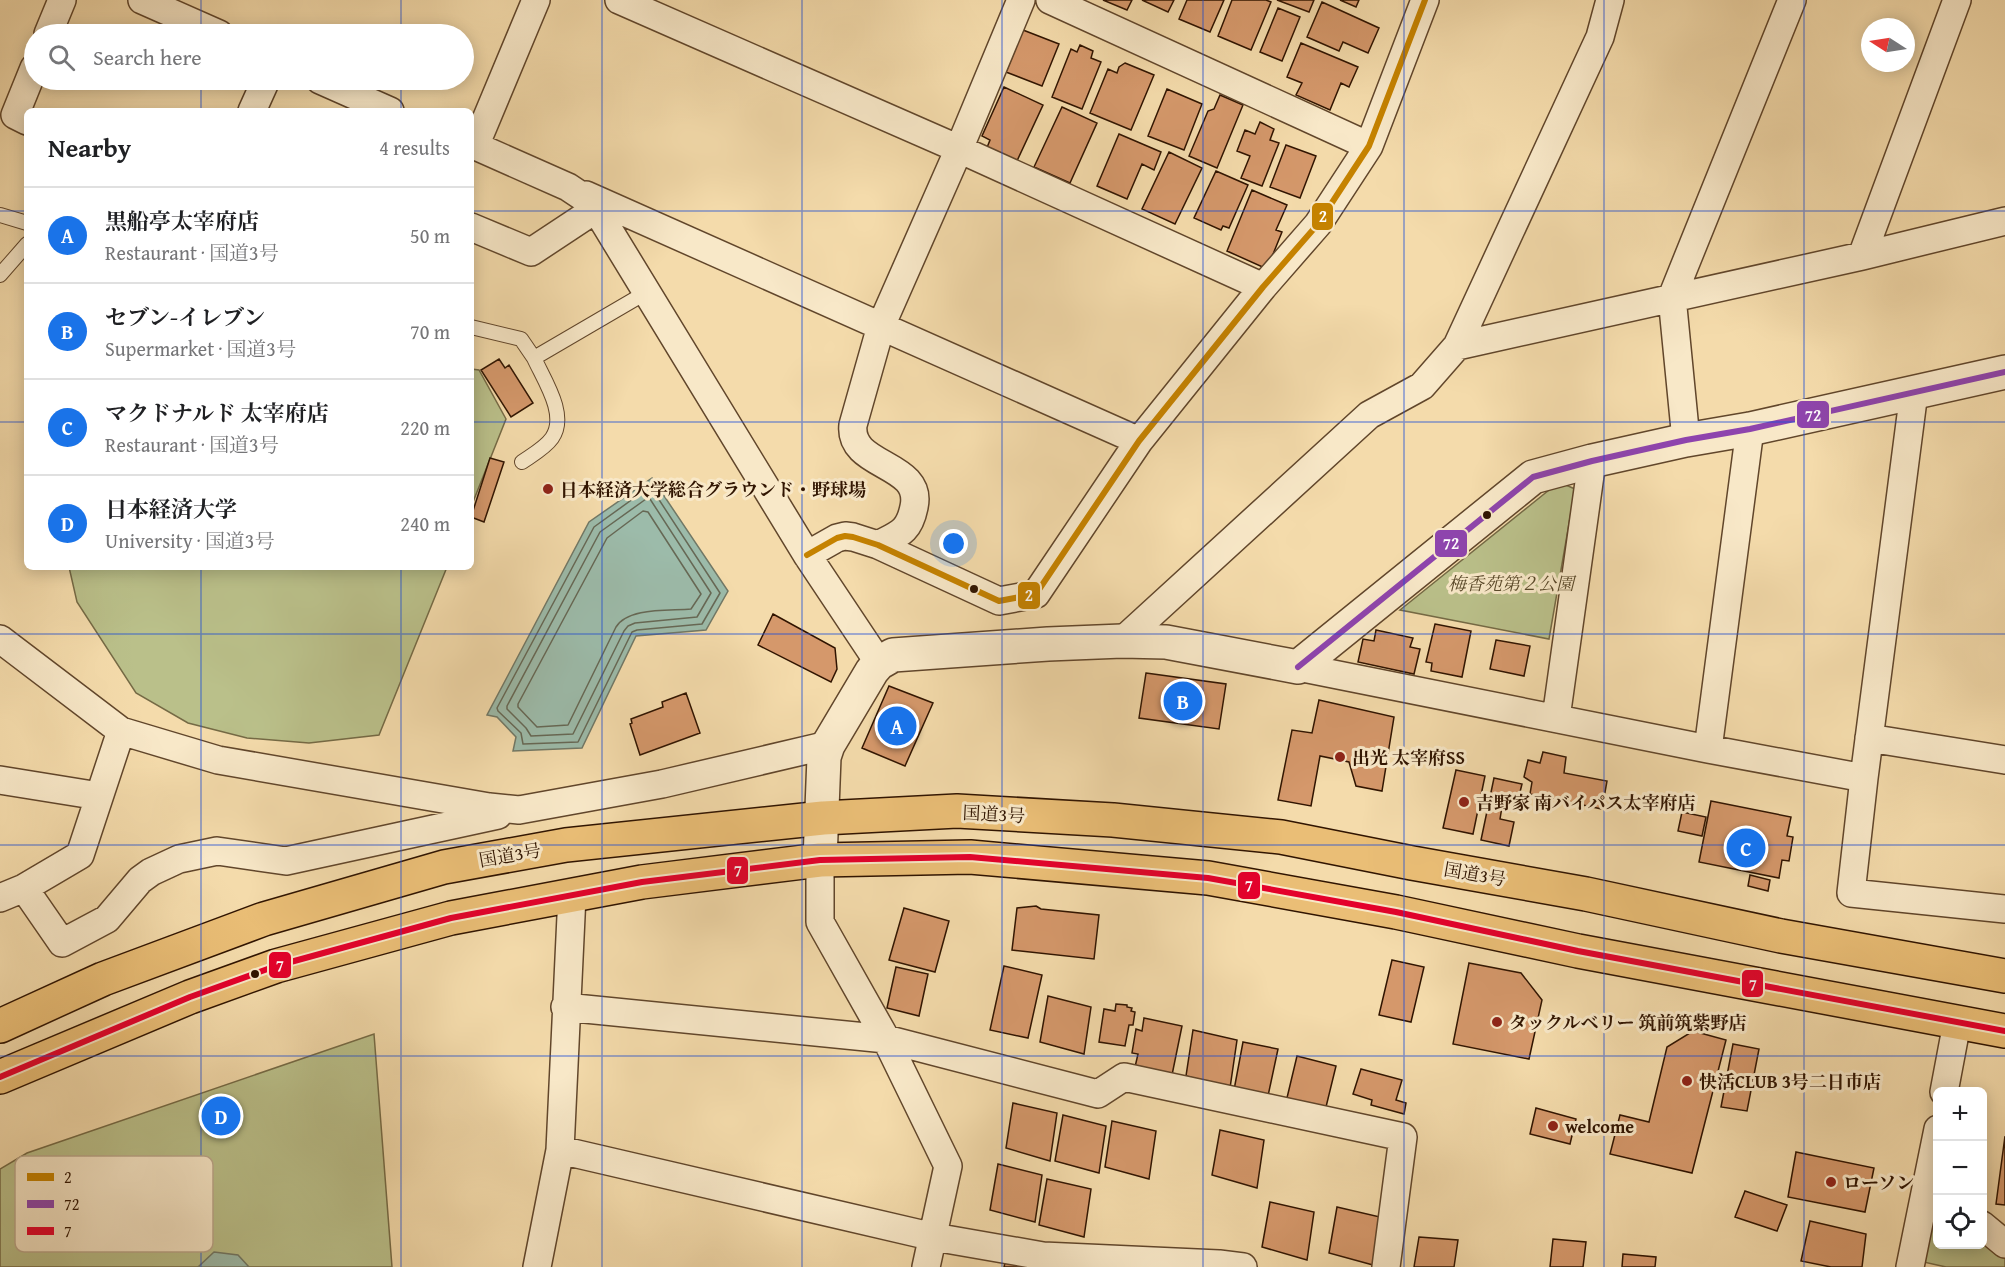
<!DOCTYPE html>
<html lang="en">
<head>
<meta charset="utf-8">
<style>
	:root { --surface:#fff; --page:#f6f6f6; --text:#202124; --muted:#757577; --line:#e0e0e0; --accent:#1a73e8 }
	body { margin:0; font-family:"Gentium Book Plus","Noto Serif JP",serif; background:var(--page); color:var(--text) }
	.controls { position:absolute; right:18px; bottom:18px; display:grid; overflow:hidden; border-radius:9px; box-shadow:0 3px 15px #0003 }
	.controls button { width:54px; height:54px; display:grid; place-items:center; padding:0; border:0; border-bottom:2px solid var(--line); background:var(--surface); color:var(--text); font:30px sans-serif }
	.compass { position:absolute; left:1861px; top:18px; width:54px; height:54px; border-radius:50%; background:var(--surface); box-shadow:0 3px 15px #0003; rotate:282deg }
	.you { position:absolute; left:954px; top:544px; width:21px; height:21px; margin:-15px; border:4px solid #fff; border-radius:50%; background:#1a73e8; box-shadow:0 0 0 9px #1a73e833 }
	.badge { display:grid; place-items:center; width:39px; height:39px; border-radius:50%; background:var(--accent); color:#fff; font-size:20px; font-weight:700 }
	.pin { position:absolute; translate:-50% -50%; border:3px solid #fff; box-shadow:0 2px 6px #0006 }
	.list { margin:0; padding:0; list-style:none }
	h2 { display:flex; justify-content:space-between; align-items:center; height:78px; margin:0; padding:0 24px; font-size:26px }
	h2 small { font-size:20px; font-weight:400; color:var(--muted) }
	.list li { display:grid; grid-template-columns:39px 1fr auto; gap:18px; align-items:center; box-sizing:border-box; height:96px; padding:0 24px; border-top:2px solid var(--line) }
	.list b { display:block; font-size:22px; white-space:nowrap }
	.list p { margin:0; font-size:20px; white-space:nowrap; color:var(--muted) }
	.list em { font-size:20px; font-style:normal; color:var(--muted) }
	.icon { flex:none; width:33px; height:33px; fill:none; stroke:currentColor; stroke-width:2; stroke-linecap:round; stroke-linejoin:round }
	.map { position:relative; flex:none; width:2005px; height:1267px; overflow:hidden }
	.search { position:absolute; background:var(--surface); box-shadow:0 3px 15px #0003; left:24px; top:24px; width:450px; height:66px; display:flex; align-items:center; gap:15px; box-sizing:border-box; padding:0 21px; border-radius:33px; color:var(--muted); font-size:22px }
	.panel { position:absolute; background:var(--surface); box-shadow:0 3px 15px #0003; left:24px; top:108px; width:450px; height:462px; border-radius:9px }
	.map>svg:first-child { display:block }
	.green { fill:#bac08a; stroke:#756a45; stroke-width:1.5 }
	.water { fill:#9cbbaa; stroke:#717866; stroke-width:1.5 }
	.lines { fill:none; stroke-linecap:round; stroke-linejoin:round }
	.shore { stroke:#666855; stroke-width:1.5 }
	.building { fill:#d5986b; stroke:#301400; stroke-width:1.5 }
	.service-casing { stroke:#61462b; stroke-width:16 }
	.minor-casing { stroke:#61462b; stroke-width:30 }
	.tertiary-casing { stroke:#61462b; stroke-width:36 }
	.trunk-casing { stroke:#301400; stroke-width:36 }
	.service { stroke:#f8e8c8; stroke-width:14 }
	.minor { stroke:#f8e8c8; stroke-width:27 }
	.tertiary { stroke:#f8e8c8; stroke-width:33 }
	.trunk { stroke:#eabe76; stroke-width:33 }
	.bus-1-casing { stroke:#f8e8c8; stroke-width:10 }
	.bus-2-casing { stroke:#f8e8c8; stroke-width:10 }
	.bus-3-casing { stroke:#f8e8c8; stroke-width:10 }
	.bus-1 { stroke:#c58200; stroke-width:6 }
	.bus-2 { stroke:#8e44ad; stroke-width:6 }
	.bus-3 { stroke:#e4002b; stroke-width:6 }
	.grid { fill:none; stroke:#1d4ed8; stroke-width:1.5; stroke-opacity:0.55 }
	.poi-dot { fill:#8f2418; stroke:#f8e8c8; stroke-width:2 }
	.bus-dot { fill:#301400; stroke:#f8e8c8; stroke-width:2 }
	.labels { text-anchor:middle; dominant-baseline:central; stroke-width:6; stroke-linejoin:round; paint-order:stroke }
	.poi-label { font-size:18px; font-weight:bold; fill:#301400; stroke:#f8e8c8; text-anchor:start }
	.park-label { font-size:18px; font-style:italic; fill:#594829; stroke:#f8e8c8 }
	.street-label { font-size:18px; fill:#301400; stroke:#f8e8c8 }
	.key { fill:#f8e8c8; stroke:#bca88c; stroke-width:1.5 }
	.key-label { font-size:16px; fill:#301400 }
	.line-badge { stroke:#f8e8c8; stroke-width:2 }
	.badge-label { font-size:16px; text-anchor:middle; font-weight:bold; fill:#fff }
</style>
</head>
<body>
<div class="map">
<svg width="2005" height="1267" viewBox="0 0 2005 1267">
	<rect width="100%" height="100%" fill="#f4dbab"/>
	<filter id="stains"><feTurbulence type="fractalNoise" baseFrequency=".00333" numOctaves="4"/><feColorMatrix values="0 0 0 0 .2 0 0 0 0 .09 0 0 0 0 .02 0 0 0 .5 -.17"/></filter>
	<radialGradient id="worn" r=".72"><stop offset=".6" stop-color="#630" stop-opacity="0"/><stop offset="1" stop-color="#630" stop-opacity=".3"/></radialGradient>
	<path class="green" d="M471,369L479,370L506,419L471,507Z
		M1559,482L1575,489L1549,639L1400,610Z
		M69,567H447L379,735L309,743L247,738L188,723L136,693L77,602Z
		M374,1034L392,1267H0V1169L27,1153Z
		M1930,1204L1937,1206L1938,1244H1982L1983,1240L1999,1255L2005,1258V1267H1946L1919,1261Z"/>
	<path class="water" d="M652,478L728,591L706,630L636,636L582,748L513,751L516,737L497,717L487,715L589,522Z
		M214,1252L238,1255L249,1267H198Z"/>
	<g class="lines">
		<path class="shore" d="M648,488L652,489L720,593L702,624L637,630L632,632L578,742L523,744L521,733L498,711L497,708L594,527Z
			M646,499H650L711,593L697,617L635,623L628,626L624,631L573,734L531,736L526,728L507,709V706L600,532Z
			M643,511L648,512L701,594L691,609C669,611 628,607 616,627L568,725L537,727L518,707V704L607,538Z"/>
	</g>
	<path class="building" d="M1103,0H1132L1127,10Z
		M1142,0H1174L1168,12Z
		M1187,0H1224L1210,32L1179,19Z
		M1232,0H1266L1271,2L1251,50L1218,36Z
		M1277,0H1314L1309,12Z
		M1340,0H1359L1356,7Z
		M1322,2L1379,28L1368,53L1343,42L1339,51L1307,37Z
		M1278,8L1300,17L1282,61L1260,52Z
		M1023,30L1059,44L1042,86L1006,72Z
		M1301,43L1358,67L1349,87L1341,83L1330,110L1296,95L1302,83L1287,77Z
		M1080,45L1093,51L1091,58L1101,62L1082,109L1052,97L1071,49L1077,52Z
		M1125,63L1154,75L1131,130L1090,113L1108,69L1117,73L1119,67Z
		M1004,87L1043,105L1016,163L986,150L990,140L982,136Z
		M1167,89L1202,104L1184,150L1148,136Z
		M1220,95L1243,105L1217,168L1189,156L1208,111L1214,109Z
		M1062,107L1097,123L1070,183L1034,167Z
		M1260,122L1274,129L1270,140L1279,143L1262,186L1241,178L1250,156L1237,151L1245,130L1255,134Z
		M1119,134L1161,152L1154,170L1142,164L1127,199L1097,186Z
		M1286,145L1316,156L1300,198L1270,187Z
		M1169,152L1202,168L1175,224L1142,209Z
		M1216,171L1248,185L1229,228L1223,226L1221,230L1194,218Z
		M1252,190L1287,205L1276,230L1282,232L1267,269L1227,251Z
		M499,359L505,368L509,365L533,403L511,417L481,370Z
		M490,458L504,462L484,522L471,517Z
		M773,614L835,648L837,669L831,682L758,645Z
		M1435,624L1471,631L1462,677L1431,671L1432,663L1426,662Z
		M1376,630L1413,638L1410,647L1420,649L1414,674L1358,662L1363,639L1374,641Z
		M1496,640L1530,646L1524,676L1490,669Z
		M1146,673L1226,684L1219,729L1139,718Z
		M889,686L933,703L905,766L862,748Z
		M686,693L700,733L640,755L630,724L632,723L631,719L663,707L662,702Z
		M1319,700L1394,717L1382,791L1356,786L1349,762L1320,756L1311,806L1278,800L1292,730L1312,733Z
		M1543,752L1566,757L1564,773L1607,781L1602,809L1530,794L1532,782L1524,777L1528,760L1540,763Z
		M1456,770L1485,776L1473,834L1443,828Z
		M1494,778L1522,784L1517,804L1503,801L1500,819L1514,822L1509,846L1481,840Z
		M1711,801L1791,817L1787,836L1793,837L1789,861L1782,860L1779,878L1699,862Z
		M1682,812L1706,817L1702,836L1678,831Z
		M1750,875L1770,880L1768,891L1748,886Z
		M1036,906L1041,909L1099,915L1094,959L1012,950L1017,908Z
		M904,908L949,921L935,972L889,960Z
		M1392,960L1424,967L1411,1022L1379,1015Z
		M1469,963L1521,973L1542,1000L1529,1059L1453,1044Z
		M1004,966L1042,975L1028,1038L990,1030Z
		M896,967L928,974L919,1016L887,1008Z
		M1048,996L1091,1007L1084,1054L1040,1042Z
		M1116,1004L1127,1005V1007L1132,1008L1131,1011L1135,1012L1133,1025H1129L1125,1046L1099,1042L1104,1009L1115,1011Z
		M1144,1018L1182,1026L1172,1075L1135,1067L1138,1054L1132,1053L1136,1029L1142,1031Z
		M1193,1030L1237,1040L1230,1088L1186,1076Z
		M1693,1031L1726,1040L1692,1173L1610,1154L1620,1115L1649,1122L1667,1047Z
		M1243,1042L1278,1049L1268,1096L1234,1090Z
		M1733,1044L1759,1049L1747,1111L1721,1107Z
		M1297,1056L1336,1066L1325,1111L1286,1102Z
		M1361,1069L1402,1080L1396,1100L1406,1103L1404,1114L1371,1105L1372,1100L1353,1094Z
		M1013,1103L1057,1113L1050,1161L1006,1148Z
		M1536,1108L1576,1119L1570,1144L1530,1134Z
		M1063,1115L1106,1126L1099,1173L1055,1161Z
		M1112,1121L1156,1131L1149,1179L1105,1167Z
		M1220,1130L1264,1140L1257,1188L1212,1175Z
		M2005,1136V1205L1996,1204Z
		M1796,1152L1874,1168L1865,1212L1788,1197Z
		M998,1164L1042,1175L1035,1222L990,1210Z
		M1047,1179L1091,1189L1084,1237L1039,1225Z
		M1745,1191L1787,1205L1777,1231L1735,1217Z
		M1270,1202L1314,1212L1307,1260L1262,1247Z
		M1337,1207L1380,1217L1373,1265L1329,1253Z
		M1810,1221L1866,1234L1862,1267H1831L1801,1261Z
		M1419,1237L1458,1240L1454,1267H1414Z
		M1553,1239L1586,1242L1583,1267H1550Z
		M1623,1254L1656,1257L1655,1267H1622Z
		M1006,1259L1037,1267H1004Z"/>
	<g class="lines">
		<g class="service-casing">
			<path id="service" d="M0,215L27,223
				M0,275L27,244
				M471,327L521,339L534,358L647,292
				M522,462C532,455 545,448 552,438C568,415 544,380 534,358"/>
		</g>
		<g class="minor-casing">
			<path id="minor" d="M142,0L219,34
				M619,0L959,149L1263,287
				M1050,0L1369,146
				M48,34L62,0
				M320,80L390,111
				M252,111L266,80
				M27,121L15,115L34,68
				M471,144L568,187L586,199L596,209L807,555L879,663
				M475,146L536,0
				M586,195L1139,441
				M471,227L531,252L596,209
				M1862,256L1957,0
				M1457,346L1862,256L2005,221
				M1914,392L1864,778L1851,893L2005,909
				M1686,440L1672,297L1792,0
				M878,545C899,534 909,532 914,507C924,462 848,468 853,425L881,326L959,149L1021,0
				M807,555L837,538L845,536L853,537L878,545L999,601L1036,594L1139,441L1263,287L1318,224L1369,146L1425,0
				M0,639L121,731L218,760L489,807L519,810L662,784L828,745
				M1122,641L1369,415L1422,386L1457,346L1600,37L1610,0
				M1298,667L1708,749L1864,778
				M1556,718L1592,461
				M1869,738L2005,760
				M1708,749L1750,429
				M0,780L99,796
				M820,860V922L886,1039L948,1166L926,1267
				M24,888L62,943L107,919L140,880L151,872L179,859L217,851L286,861L498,815
				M0,898L24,888L80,855L121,731
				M565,1007L886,1039L1098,1094L1124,1077L1403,1137L1386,1267
				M1944,1092L1957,1023
				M560,1150L934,1237L1043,1256L1219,1264L1243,1267
				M1982,1225L2005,1244
				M537,1267L560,1150L572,895
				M1910,1267L1938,1129"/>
		</g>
		<g class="tertiary-casing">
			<path id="tertiary" d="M820,860L824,757L828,745L872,671L879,663L893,655L1048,644L1122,641L1166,642L1298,667L1533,477L1592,461L1686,440L1750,429L2005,372"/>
		</g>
		<g class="trunk-casing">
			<path id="trunk" d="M0,1026L103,979L264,919L444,867L566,845L823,818L957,811L1113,820L1281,837L1412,863L1586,894L1781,936L2005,976
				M0,1077L190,997L276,966L451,918L642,882L820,860L970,857L1208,878L1396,912L1578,951L2005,1031"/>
		</g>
		<use href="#service" class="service"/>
		<use href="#minor" class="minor"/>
		<use href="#tertiary" class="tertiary"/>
		<use href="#trunk" class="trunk"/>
		<g class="bus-1-casing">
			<path id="bus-1" d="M807,555L837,538L845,536L853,537L878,545L999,601L1036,594L1139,441L1263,287L1318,224L1369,146L1425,0"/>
		</g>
		<g class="bus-2-casing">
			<path id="bus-2" d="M1298,667L1533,477L1592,461L1686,440L1750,429L2005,372"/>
		</g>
		<g class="bus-3-casing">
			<path id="bus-3" d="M0,1077L190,997L276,966L451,918L642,882L820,860L970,857L1208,878L1396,912L1578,951L2005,1031"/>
		</g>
		<use href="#bus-1" class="bus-1"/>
		<use href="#bus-2" class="bus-2"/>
		<use href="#bus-3" class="bus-3"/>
	</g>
	<path class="grid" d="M201,0V34M401,0V34M602,0V1267M802,0V1267M1002,0V1267M1203,0V1267M1404,0V1267M1604,0V1267M1804,0V1267M201,80V111M401,80V111M0,211H27M471,211H2005M0,422H27M471,422H2005M201,567V1267M401,567V1267M0,634H2005M0,845H2005M0,1056H2005"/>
	<g class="poi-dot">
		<circle cx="548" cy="489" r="6"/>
		<circle cx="1340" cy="757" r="6"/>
		<circle cx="1464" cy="802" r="6"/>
		<circle cx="1497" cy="1022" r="6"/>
		<circle cx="1687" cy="1081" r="6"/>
		<circle cx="1553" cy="1126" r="6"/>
		<circle cx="1831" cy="1182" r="6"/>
	</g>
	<g class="bus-dot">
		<circle cx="1487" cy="515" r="5"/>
		<circle cx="974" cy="589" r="5"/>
		<circle cx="255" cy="974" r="5"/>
	</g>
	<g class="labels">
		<g class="poi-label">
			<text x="560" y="489">日本経済大学総合グラウンド・野球場</text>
			<text x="1352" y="757">出光 太宰府SS</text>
			<text x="1476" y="802">吉野家 南バイパス太宰府店</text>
			<text x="1509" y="1022">タックルベリー 筑前筑紫野店</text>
			<text x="1699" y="1081">快活CLUB 3号二日市店</text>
			<text x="1565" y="1126">welcome</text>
			<text x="1843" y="1182">ローソン</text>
		</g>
		<g class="park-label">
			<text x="1511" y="583">梅香苑第２公園</text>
		</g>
		<g class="street-label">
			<text transform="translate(994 814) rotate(3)">国道3号</text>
			<text transform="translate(510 855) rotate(-10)">国道3号</text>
			<text transform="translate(1475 874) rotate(10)">国道3号</text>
		</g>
	</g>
	<rect x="15" y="1156" width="198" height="96" rx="9" class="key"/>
	<rect x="27" y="1173" width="27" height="8" fill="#c58200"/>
	<rect x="27" y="1200" width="27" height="8" fill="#8e44ad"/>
	<rect x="27" y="1227" width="27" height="8" fill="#e4002b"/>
	<g class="key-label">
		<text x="64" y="1183">2</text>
		<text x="64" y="1210">72</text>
		<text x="64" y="1237">7</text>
	</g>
	<g class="line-badge">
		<rect x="1311" y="202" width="23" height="29" rx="6" fill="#c58200"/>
		<rect x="1796" y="400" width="34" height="29" rx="6" fill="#8e44ad"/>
		<rect x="1434" y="529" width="34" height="29" rx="6" fill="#8e44ad"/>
		<rect x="1017" y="581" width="24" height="29" rx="6" fill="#c58200"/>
		<rect x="726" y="856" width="23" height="29" rx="6" fill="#e4002b"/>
		<rect x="1237" y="871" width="24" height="29" rx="6" fill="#e4002b"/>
		<rect x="268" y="951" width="24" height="28" rx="6" fill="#e4002b"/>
		<rect x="1741" y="969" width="23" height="29" rx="6" fill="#e4002b"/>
	</g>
	<g class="badge-label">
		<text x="1323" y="222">2</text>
		<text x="1813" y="421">72</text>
		<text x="1451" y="549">72</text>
		<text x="1029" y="601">2</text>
		<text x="738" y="876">7</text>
		<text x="1249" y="891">7</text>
		<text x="280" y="971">7</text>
		<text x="1753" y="990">7</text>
	</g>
	<rect width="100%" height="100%" filter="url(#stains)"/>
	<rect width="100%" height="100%" fill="url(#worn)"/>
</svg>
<div class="controls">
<button>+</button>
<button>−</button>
<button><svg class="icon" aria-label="locate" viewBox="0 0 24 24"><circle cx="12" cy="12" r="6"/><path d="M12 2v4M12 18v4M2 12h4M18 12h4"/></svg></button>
</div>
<svg class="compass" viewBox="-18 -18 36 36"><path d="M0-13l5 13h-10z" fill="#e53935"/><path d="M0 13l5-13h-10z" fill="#757577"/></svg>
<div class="you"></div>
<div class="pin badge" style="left:897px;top:726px">A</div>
<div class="pin badge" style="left:1183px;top:701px">B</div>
<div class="pin badge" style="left:1746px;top:848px">C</div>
<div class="pin badge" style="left:221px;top:1116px">D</div>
<div class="search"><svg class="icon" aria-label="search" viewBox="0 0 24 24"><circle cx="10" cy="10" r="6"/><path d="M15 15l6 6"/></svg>Search here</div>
<section class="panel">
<h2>Nearby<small>4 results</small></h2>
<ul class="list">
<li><span class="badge">A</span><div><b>黒船亭太宰府店</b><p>Restaurant · 国道3号</p></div><em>50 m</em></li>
<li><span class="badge">B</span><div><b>セブン-イレブン</b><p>Supermarket · 国道3号</p></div><em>70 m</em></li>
<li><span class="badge">C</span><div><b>マクドナルド 太宰府店</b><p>Restaurant · 国道3号</p></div><em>220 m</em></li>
<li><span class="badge">D</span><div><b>日本経済大学</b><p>University · 国道3号</p></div><em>240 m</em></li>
</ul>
</section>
</div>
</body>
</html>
